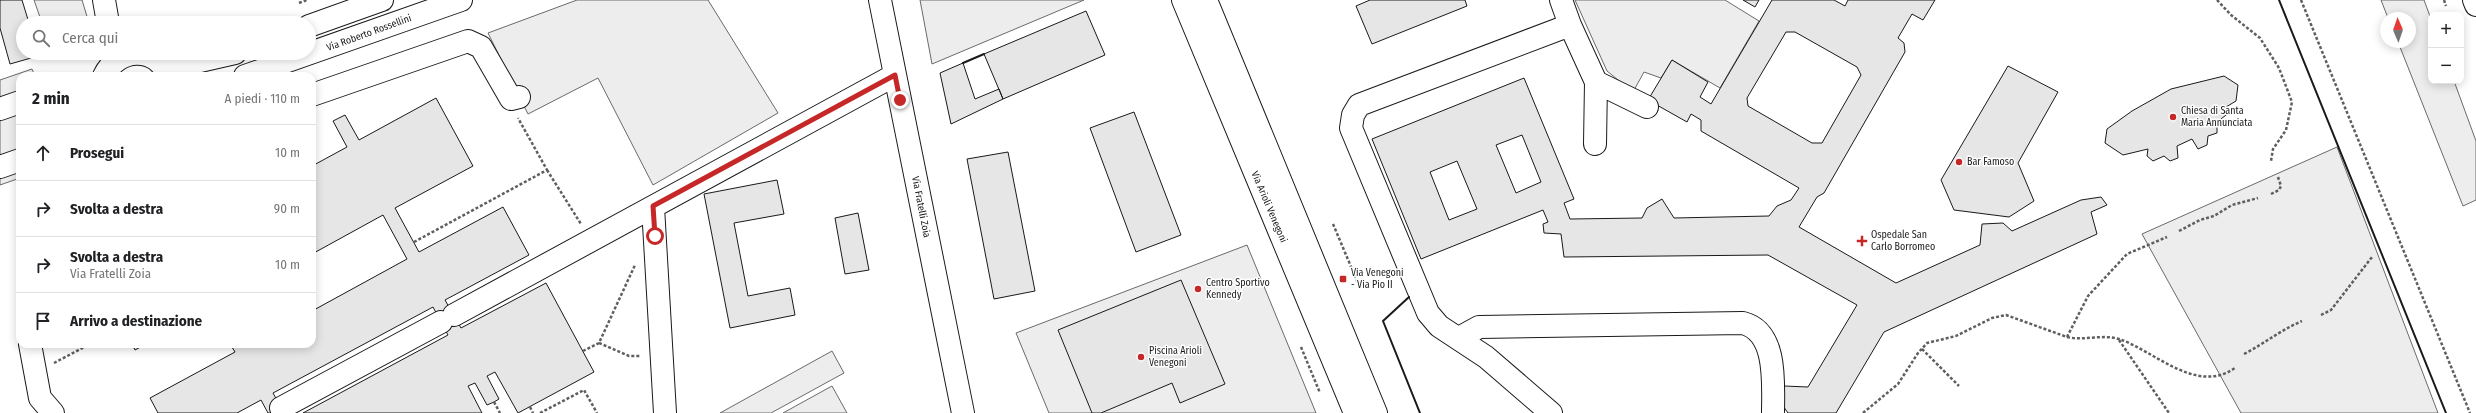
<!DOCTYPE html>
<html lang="it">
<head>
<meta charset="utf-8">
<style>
	:root { --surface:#fff; --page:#f2f2f2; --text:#202124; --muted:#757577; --line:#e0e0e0 }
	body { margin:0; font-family:"Fira Sans Condensed",sans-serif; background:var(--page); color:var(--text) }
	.controls { position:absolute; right:12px; top:12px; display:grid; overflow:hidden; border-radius:8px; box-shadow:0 2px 10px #0003 }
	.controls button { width:36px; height:36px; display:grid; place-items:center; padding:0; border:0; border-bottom:1px solid var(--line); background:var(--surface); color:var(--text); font:20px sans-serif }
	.compass { position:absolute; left:2380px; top:12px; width:36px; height:36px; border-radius:50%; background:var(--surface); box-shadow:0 2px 10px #0003; rotate:358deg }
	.stop { position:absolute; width:12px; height:12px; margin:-9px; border:3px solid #c62828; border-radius:50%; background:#fff }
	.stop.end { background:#c62828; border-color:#fff; box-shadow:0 1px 4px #0008 }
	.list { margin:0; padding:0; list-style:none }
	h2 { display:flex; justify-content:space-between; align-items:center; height:52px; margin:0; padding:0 16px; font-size:17px }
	h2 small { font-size:13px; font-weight:400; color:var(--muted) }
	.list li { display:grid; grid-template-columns:26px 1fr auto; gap:12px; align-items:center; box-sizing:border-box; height:56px; padding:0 16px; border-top:1px solid var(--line) }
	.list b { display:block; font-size:15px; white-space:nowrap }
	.list p { margin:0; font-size:13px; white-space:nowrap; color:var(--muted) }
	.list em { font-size:13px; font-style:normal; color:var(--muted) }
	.icon { flex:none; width:22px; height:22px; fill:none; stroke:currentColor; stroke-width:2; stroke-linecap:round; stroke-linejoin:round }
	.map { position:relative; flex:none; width:2476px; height:413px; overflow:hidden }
	.search { position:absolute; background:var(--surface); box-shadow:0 2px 10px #0003; left:16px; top:16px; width:300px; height:44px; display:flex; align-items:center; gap:10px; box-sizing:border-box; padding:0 14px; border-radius:22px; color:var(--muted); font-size:15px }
	.panel { position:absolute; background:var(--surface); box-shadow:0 2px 10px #0003; left:16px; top:72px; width:300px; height:276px; border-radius:12px }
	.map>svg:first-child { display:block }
	.built { fill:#ededed; stroke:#6a6a6a }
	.building { fill:#e6e6e6; stroke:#1a1a1a; fill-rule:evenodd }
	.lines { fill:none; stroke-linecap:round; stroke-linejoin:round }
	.minor-casing { stroke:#1a1a1a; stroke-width:24 }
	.major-casing { stroke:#1a1a1a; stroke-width:24 }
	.path { stroke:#5f5f5f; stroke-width:2.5; stroke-dasharray:3 2; stroke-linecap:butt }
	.minor { stroke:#fff; stroke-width:22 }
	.major { stroke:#fff; stroke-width:22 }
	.wall { stroke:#1a1a1a; stroke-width:2 }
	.route { stroke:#c62828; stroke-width:5 }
	.poi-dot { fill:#c62828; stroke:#fff; stroke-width:1.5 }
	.labels { text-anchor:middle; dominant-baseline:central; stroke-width:3; stroke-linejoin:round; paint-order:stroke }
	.street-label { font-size:10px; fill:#1a1a1a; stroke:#fff }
	.poi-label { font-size:10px; fill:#1a1a1a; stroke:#fff; text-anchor:start }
</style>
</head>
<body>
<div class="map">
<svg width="2476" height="413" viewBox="0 0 2476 413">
	<rect width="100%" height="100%" fill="#fff"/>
	<path class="built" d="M34,0H82L89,23H42Z
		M577,0H708L778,113L653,185L598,78L528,114L488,33Z
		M920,0H1084L932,64Z
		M1575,0H1725L1759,21L1720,88L1672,60L1661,78L1644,72L1633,92L1607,71Z
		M2381,0H2424L2431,19V81H2454L2476,141V200L2463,206L2398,42H2410V18H2388Z
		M32,69L35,76H20V178L0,185V80Z
		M2337,147L2438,413H2241L2142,234Z
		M1247,245L1316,413H1049L1016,333Z
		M832,351L844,373L771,413H720Z
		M832,386L847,413H783Z"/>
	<path class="building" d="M0,0H22L29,23H23V53H37L38,56L10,64L0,28Z
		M1370,0H1465L1467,6L1372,44L1356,6Z
		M1743,0H1759L1755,7Z
		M1772,0H1834L1845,6L1848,0H1935L1923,20L1912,14L1898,38L1904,43L1905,52L1824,193L1817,197L1799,227L1896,283L1980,245L1982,224L2003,223L2012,231L2081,200L2101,197L2107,205L2091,212L2097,234L1884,332L1836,413H1788L1783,406L1784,386L1808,387L1857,305L1768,255L1564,257L1561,234L1544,233L1543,224L1548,222L1543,210L1421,259L1372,139L1524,78L1574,199L1564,203L1570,219L1642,218L1647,208L1662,199L1674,218L1769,216L1777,206L1791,200L1799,188L1701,131V120L1691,114L1687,122L1648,100L1672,60L1708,82L1700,97L1711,104ZM1786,32H1795L1857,67L1861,75L1822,143H1812L1748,106L1747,98ZM1522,135L1541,182L1516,193L1496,145ZM1457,161L1477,209L1449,220L1430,172Z
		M1086,11L1105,55L1003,99L984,54Z
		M963,63L975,99L999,89L1003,99L951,124L940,73Z
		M2008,66L2058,92L2018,163L2034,201L2009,217L1954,210L1941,180Z
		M2224,76L2238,85L2236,101L2226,107L2230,112L2217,122V133L2208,136L2207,145L2198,149L2192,139L2177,146L2178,158L2170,161L2164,156L2153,161L2147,156L2148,149L2123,155L2105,143L2107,129L2132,111L2171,89Z
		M436,98L473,166L395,208L419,252L503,207L529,255L445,300L461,328L546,283L594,372L518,413L495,372L487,376L499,399L494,402L487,405L475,383L468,386L482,413H303L448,335L433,307L273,393L284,413H268L261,400L237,413H158L150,398L235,352L230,344L247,346L312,344V311L407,259L383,215L312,254V166L347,147L333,121L345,115L359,140Z
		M1134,112L1181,235L1136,252L1090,128Z
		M1008,152L1035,291L994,299L967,159Z
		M777,180L784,214L734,223L748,296L790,288L795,315L730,328L704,194Z
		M858,213L869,270L845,274L835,218Z
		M1181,280L1225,384L1180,403L1172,383L1101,413H1092L1058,330Z
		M132,344H146L135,350Z"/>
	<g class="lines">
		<g class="minor-casing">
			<path id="minor" d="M104,0L108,23
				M880,0L963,413
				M2474,0L2476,5
				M1570,25L1596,82L1595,144
				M309,26L382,0
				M165,69L235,53
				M104,76C117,48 156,45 168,76
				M245,76L461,0
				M1596,82L1647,107
				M312,95L468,41L481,47L511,99L519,97
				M0,109L20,102
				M0,167L20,160
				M653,207L665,413
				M454,315L895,75
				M1459,338L1479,327L1743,323C1778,332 1773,385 1773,413
				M30,344L40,398L53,413
				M281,408L441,322
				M1551,413L1486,357L1439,326L1428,313L1351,128L1353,115L1359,105L1570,25L1561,0"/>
		</g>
		<g class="major-casing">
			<path id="major" d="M1183,0L1355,413
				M1206,0L1376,413"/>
		</g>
		<path class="path" d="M2217,0L2231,15L2260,38L2279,68L2292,102L2286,130L2273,149L2271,161
			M2301,0L2470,413
			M2444,0L2446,6
			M299,3L307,0
			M547,170L581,224
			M2271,194L2279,190L2281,186L2278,177
			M1333,224L1360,288
			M2179,231L2200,220L2214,216L2232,205L2258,198
			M414,242L547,170L518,118
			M2321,315L2331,310L2372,257
			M2067,337C2084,341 2102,334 2119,339C2155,351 2196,395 2235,368
			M2119,340L2169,413
			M599,343L629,356H641
			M1301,347L1320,393
			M1922,349L1959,386
			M583,351L599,343L635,265
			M2244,354C2265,343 2281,330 2302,321
			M54,363L90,344
			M494,402L500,413
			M530,407L533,413
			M540,413L584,390L597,413
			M1863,413L1898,384L1918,353L1927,343L1956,336L1992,318L2006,315L2067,337L2088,296L2127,254L2167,237"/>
		<use href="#minor" class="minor"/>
		<use href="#major" class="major"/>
		<path class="wall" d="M2279,0L2446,413
			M963,63L984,54
			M1409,297L1383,321L1420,413"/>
	</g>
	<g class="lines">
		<path class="route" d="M655,236L653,206L895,75L900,100"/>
	</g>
	<g class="poi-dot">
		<circle cx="2173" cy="117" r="4"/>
		<circle cx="1959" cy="162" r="4"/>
		<path d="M1860 235h4v4h4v4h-4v4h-4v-4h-4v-4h4z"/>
		<rect x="1339" y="275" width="8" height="8" rx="2"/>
		<circle cx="1198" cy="289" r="4"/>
		<circle cx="1141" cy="357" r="4"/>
	</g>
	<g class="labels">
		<g class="street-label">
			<text transform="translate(369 33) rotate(-20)">Via Roberto Rossellini</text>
			<text transform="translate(921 207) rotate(79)">Via Fratelli Zoia</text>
			<text transform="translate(1269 207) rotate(67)">Via Arioli Venegoni</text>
		</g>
		<g class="poi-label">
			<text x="2181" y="111">Chiesa di Santa<tspan x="2181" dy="12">Maria Annunciata</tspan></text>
			<text x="1967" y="162">Bar Famoso</text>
			<text x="1871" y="235">Ospedale San<tspan x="1871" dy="12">Carlo Borromeo</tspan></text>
			<text x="1351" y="273">Via Venegoni<tspan x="1351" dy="12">- Via Pio II</tspan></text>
			<text x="1206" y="283">Centro Sportivo<tspan x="1206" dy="12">Kennedy</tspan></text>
			<text x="1149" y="351">Piscina Arioli<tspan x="1149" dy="12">Venegoni</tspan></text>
		</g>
	</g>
</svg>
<div class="controls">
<button>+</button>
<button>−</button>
</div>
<svg class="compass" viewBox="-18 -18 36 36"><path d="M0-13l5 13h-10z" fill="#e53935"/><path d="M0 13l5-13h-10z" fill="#757577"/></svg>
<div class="stop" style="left:655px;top:236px"></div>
<div class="stop end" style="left:900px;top:100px"></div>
<div class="search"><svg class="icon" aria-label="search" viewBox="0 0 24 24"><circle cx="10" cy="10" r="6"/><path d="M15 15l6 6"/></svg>Cerca qui</div>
<section class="panel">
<h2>2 min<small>A piedi · 110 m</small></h2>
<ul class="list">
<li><svg class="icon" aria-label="ahead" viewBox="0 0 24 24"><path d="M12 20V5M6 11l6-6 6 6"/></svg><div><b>Prosegui</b></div><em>10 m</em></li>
<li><svg class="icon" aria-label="right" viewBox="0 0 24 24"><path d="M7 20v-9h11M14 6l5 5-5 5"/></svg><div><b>Svolta a destra</b></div><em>90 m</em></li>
<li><svg class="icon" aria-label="right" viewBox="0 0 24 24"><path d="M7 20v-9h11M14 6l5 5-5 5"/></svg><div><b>Svolta a destra</b><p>Via Fratelli Zoia</p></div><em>10 m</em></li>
<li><svg class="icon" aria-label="arrive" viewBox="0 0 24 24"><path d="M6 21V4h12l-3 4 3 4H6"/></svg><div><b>Arrivo a destinazione</b></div></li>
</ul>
</section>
</div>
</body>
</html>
